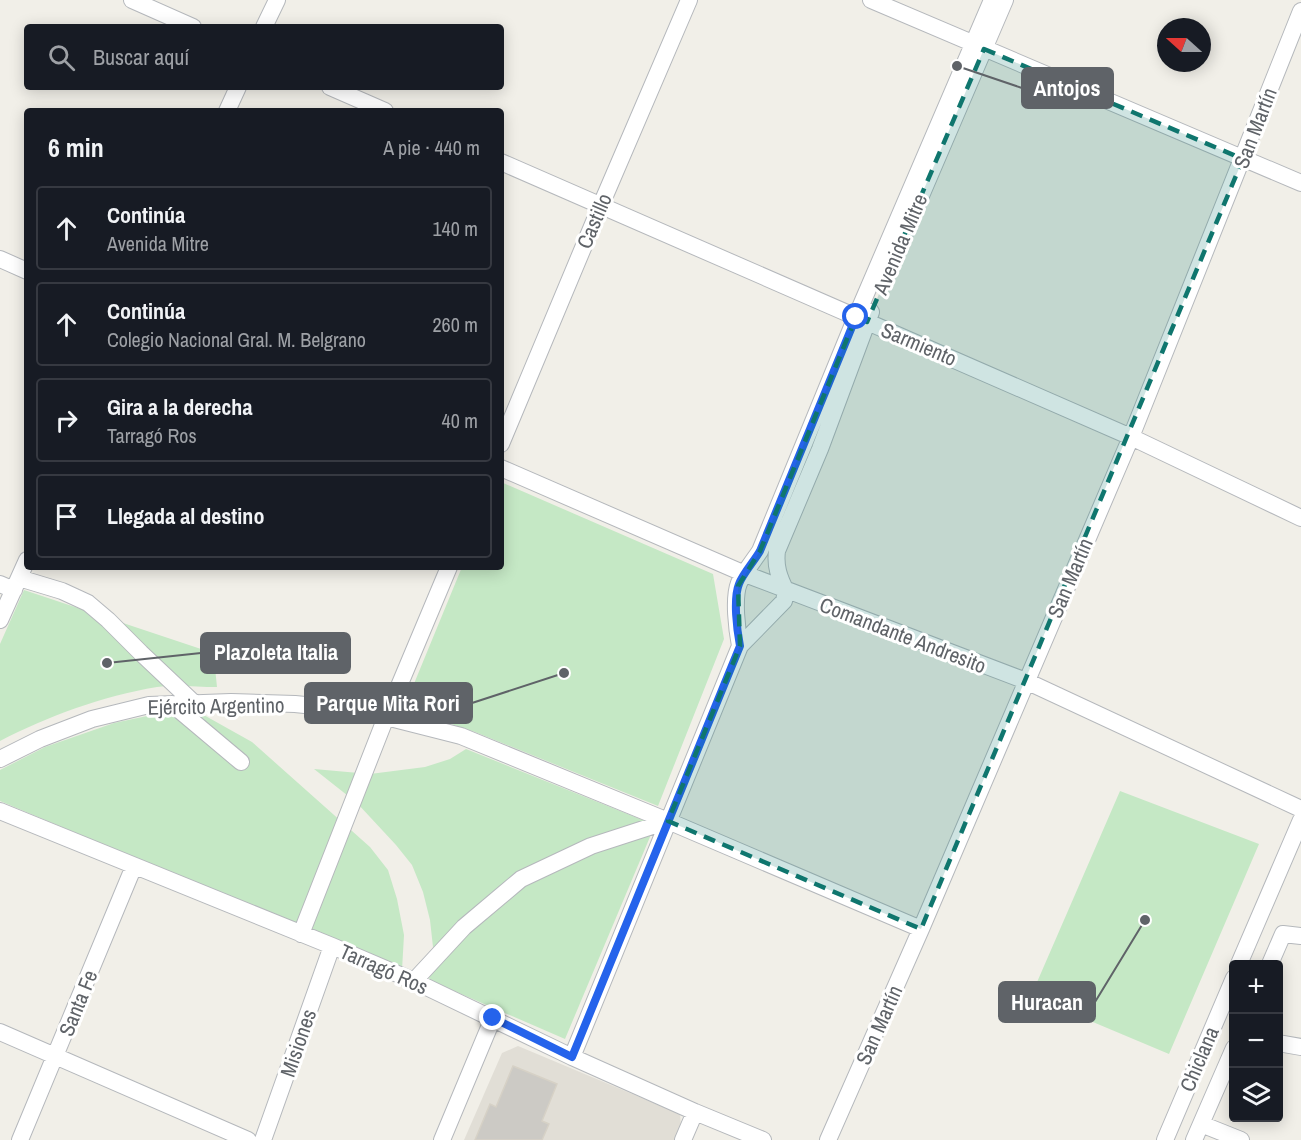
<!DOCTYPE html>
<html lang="es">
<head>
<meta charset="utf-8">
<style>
	:root { --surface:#171b24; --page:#20242c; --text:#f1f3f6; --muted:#9ea1a6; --line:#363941 }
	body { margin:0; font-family:"Archivo Narrow",sans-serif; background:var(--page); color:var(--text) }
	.controls { position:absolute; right:18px; bottom:18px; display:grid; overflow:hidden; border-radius:6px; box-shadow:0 3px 15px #0003 }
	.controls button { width:54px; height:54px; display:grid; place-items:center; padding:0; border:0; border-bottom:2px solid var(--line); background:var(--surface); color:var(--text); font:30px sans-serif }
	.compass { position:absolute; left:1157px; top:18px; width:54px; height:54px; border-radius:50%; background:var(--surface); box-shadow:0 3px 15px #0003; rotate:291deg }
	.stop { position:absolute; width:18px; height:18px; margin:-14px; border:4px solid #2563eb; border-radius:50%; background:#fff }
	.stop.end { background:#2563eb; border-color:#fff; box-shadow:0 2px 6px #0008 }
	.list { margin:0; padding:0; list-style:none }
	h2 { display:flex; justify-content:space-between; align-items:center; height:78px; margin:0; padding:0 24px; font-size:26px }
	h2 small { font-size:20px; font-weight:400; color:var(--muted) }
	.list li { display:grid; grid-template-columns:39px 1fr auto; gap:18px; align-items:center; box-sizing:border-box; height:84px; margin:0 12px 12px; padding:0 12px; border:2px solid var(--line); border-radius:6px }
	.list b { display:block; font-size:22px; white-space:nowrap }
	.list p { margin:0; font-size:20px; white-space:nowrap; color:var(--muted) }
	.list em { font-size:20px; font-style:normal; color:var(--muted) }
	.icon { flex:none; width:33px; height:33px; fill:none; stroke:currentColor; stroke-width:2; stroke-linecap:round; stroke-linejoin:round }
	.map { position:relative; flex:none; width:1301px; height:1140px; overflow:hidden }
	.search { position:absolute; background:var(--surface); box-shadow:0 3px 15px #0003; left:24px; top:24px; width:480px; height:66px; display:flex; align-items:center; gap:15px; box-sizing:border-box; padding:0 21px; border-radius:6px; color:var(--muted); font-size:22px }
	.panel { position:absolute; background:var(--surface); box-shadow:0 3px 15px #0003; left:24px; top:108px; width:480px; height:462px; border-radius:6px }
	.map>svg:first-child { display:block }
	.education { fill:#e1ded6 }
	.green { fill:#c5e8c5 }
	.building { fill:#cccac5; stroke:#d6d1c6; stroke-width:1.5 }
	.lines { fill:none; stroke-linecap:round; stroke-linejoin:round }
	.minor-casing { stroke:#b5b8bc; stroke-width:18 }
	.minor { stroke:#fff; stroke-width:16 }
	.route { stroke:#2563eb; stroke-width:8 }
	.marked { fill:#0f766e; fill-opacity:0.2; stroke:#0f766e; stroke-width:4.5; stroke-dasharray:12 8; stroke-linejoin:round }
	.labels { text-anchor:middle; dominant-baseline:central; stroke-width:6; stroke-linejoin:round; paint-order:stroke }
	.street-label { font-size:21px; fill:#5f6368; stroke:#fff }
	.leader { fill:none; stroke:#5f6368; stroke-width:2 }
	.callout-dot { fill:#5f6368; stroke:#fff; stroke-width:2 }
	.callout { fill:#5f6368; stroke:#5f6368; stroke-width:2 }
	.callout-label { font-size:22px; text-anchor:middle; font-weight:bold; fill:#fff }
</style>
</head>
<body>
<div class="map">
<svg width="1301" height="1140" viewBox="0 0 1301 1140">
	<rect width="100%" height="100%" fill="#f1efe8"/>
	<path class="education" d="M518,1046L680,1114L681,1127L675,1140H464L502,1053Z"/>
	<path class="green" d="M501,482L713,574L724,639L658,806L475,732L404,708L462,567H501Z
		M24,590L207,651L214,658L217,687C198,687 175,684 157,687C102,696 49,716 0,741V644Z
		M166,712L202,714L252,742L370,847L388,870L397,899L404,935L402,970L0,801V770L45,747L114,723Z
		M466,749L655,825L565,1039L429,980L433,947L430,920L423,892L412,865L396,845L357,803L314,769L370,774L425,767L450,759Z
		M1120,791L1259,844L1169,1054L1031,996Z"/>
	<path class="building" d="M513,1066L557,1084L542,1121L549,1124L542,1140H475L490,1104L496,1107Z"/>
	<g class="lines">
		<g class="minor-casing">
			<path id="minor" d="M132,0L193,27
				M871,0L1301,183
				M264,27L277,0
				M330,87L385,111
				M227,111L238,87
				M501,162L1131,437L1301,518
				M905,233L1005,0
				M0,259L27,271
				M501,444L601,205L689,0
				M501,468L745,574L1026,681L1301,809
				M19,578L62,591L88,603L108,620L141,653L195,704
				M0,584L14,590
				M786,591C779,577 775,566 777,551L820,449L871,312
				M0,620L27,560
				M740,646C737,630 733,598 739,583C743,574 754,560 760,551L856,317L992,0
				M172,704L241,762
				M0,759L40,739L92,719L149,705L231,702L295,704L344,709L386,717L449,567
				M0,811L332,946L414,981L572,1057L695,1112L763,1140
				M301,934L386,717L461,736L668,821L921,929
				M1239,964L1301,820
				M1270,964L1283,934L1301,936
				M414,981L464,927L521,879L591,846L668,821
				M0,1032L248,1140
				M1278,1043L1301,1047
				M572,1057L740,646L784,601L786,591
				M1201,1124L1241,1140
				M20,1140L134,866
				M263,1140L332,946
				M442,1140L493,1018
				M683,1140L695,1112
				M828,1140L921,929L1131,437L1301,11
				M1165,1140L1234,978
				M1194,1140L1234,1048"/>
		</g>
		<use href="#minor" class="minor"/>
	</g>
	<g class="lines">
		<path class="route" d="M493,1018L572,1057L740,646C737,630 733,599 739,584C742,575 755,560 760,551L856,317"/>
	</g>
	<path class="marked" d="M984,49L1243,159L921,929L668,821L740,646L738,586L760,551L856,317L867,322Z"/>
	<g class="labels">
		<g class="street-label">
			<text transform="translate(1255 128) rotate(-69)">San Martín</text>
			<text transform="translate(594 221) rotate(-67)">Castillo</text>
			<text transform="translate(900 244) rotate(-67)">Avenida Mitre</text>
			<text transform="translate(919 344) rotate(23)">Sarmiento</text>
			<text transform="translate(1070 578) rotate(-67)">San Martín</text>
			<text transform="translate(903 635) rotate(21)">Comandante Andresito</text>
			<text transform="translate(216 706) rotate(-1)">Ejército Argentino</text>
			<text transform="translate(384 969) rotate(24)">Tarragó Ros</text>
			<text transform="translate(78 1003) rotate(-68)">Santa Fe</text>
			<text transform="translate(879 1025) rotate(-66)">San Martín</text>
			<text transform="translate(298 1043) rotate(-71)">Misiones</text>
			<text transform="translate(1199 1059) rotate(-67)">Chiclana</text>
		</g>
	</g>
	<path class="leader" d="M957 66L1022 88M107 663L201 653M564 673L472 703M1145 920L1095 1002"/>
	<g class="callout-dot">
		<circle cx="957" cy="66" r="6"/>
		<circle cx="107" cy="663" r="6"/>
		<circle cx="564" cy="673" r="6"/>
		<circle cx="1145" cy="920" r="6"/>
	</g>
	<g class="callout">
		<rect x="1022" y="68" width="91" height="40" rx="6"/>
		<rect x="201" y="633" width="149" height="40" rx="6"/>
		<rect x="305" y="683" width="167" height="40" rx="6"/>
		<rect x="999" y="982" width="96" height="40" rx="6"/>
	</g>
	<g class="callout-label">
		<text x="1067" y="96">Antojos</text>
		<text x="276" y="660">Plazoleta Italia</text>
		<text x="388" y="711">Parque Mita Rori</text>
		<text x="1047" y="1010">Huracan</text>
	</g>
</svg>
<div class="controls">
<button>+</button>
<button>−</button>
<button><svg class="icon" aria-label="layers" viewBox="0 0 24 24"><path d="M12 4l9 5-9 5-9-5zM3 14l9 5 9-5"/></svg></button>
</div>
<svg class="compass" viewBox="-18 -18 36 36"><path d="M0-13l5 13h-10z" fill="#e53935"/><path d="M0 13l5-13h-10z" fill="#9ea1a6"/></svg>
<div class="stop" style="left:856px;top:317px"></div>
<div class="stop end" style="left:493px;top:1018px"></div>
<div class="search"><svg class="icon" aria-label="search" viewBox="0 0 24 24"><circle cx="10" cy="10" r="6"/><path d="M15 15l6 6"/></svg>Buscar aquí</div>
<section class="panel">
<h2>6 min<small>A pie · 440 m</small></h2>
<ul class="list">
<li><svg class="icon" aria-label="ahead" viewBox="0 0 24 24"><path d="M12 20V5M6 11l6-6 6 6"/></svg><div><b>Continúa</b><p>Avenida Mitre</p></div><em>140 m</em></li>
<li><svg class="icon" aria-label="ahead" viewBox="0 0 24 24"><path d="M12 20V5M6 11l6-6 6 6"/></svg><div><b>Continúa</b><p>Colegio Nacional Gral. M. Belgrano</p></div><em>260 m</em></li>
<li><svg class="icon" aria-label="right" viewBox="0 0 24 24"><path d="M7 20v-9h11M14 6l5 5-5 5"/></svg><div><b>Gira a la derecha</b><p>Tarragó Ros</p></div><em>40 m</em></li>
<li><svg class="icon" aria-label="arrive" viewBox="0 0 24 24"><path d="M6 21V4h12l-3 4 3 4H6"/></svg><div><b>Llegada al destino</b></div></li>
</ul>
</section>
</div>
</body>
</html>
